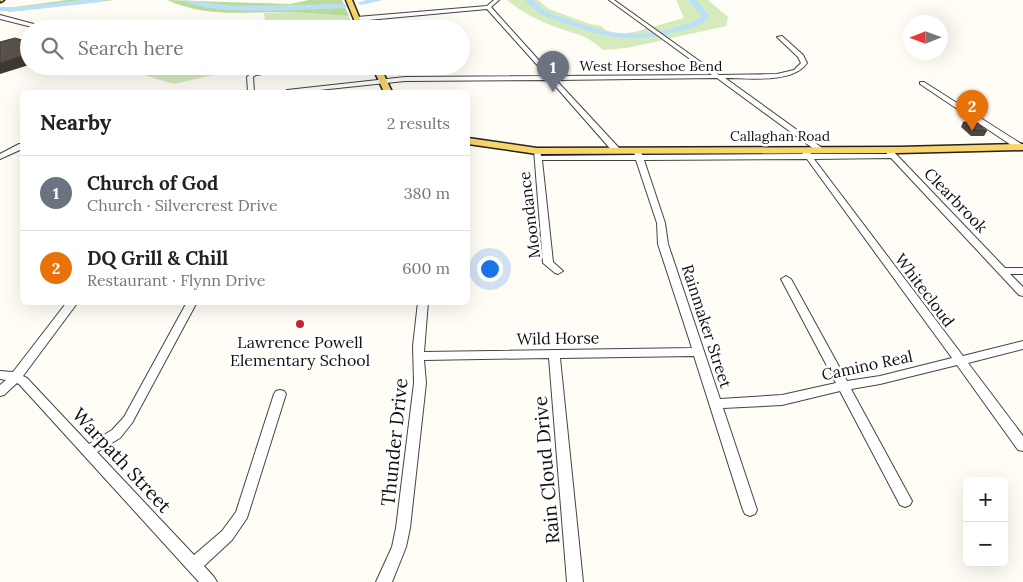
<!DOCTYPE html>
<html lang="en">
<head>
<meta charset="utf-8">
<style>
	:root { --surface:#fff; --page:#f6f6f6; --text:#222; --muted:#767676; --line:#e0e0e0; --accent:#7c3aed }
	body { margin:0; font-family:Lora,serif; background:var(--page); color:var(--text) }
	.controls { position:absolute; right:15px; bottom:15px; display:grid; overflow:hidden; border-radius:8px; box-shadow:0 5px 20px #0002 }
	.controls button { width:45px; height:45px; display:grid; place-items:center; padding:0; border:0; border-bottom:1px solid var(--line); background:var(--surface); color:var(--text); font:25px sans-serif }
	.compass { position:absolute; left:903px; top:15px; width:45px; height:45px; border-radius:50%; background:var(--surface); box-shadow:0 5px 20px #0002; rotate:269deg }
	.you { position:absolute; left:489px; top:268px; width:18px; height:18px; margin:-12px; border:4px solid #fff; border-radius:50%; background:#1a73e8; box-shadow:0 0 0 8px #1a73e833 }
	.badge { display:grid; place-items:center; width:32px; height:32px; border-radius:50%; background:var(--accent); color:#fff; font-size:16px; font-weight:700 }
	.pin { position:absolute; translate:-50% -41px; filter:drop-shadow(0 1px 2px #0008) }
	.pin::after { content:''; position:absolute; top:26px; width:18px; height:15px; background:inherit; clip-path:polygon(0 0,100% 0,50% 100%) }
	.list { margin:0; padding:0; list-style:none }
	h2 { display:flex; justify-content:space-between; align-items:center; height:65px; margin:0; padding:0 20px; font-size:21px }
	h2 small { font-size:16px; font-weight:400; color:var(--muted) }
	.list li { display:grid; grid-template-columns:32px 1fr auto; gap:15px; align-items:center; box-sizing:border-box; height:75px; padding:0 20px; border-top:1px solid var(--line) }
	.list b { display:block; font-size:19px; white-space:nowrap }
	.list p { margin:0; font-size:16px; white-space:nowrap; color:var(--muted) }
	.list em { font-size:16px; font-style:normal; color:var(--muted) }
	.icon { flex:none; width:28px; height:28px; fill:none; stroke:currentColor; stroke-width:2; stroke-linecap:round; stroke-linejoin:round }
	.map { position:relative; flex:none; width:1023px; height:582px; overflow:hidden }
	.search { position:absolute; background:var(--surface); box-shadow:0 5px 20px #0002; left:20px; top:20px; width:450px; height:55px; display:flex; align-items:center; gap:12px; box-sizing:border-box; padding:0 18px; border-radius:28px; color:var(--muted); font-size:19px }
	.panel { position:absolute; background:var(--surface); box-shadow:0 5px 20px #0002; left:20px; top:90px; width:450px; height:215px; border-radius:8px }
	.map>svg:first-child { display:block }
	.green { fill:#d5ebbd }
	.forest { fill:#b9dc9c }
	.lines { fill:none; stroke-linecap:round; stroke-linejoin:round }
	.river { fill:#b9e0f7; fill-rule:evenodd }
	.minor-casing { stroke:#444; stroke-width:2 }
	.major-casing { stroke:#222; stroke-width:3 }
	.minor { fill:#fff; fill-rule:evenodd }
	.major { fill:#f9d66b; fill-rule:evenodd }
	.wall { fill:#4d4742 }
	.shaded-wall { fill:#3f3936 }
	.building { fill:#5a524d; stroke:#3f3936 }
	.poi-dot { fill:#c4262e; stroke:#fff; stroke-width:2 }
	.labels { text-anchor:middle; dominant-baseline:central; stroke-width:5; stroke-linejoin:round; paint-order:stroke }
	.far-street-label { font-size:14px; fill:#111; stroke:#fff }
	.street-label { font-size:16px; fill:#111; stroke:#fff }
	.poi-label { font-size:16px; fill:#111; stroke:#fff }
	.near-street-label { font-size:19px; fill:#111; stroke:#fff }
</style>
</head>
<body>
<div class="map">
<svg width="1023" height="582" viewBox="0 0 1023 582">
	<rect width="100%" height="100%" fill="#fffdf5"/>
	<path class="green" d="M507,0H538L549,9L590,24L601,26L607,31L617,34L634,32L684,18L676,0H708L728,17L726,26L627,48L603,50C587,35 578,35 558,28C539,21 522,13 507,0Z
		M289,12L349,16L353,29H266L264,13Z
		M114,66H284L222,73L174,84Z"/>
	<path class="forest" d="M67,0H115L9,12L7,8Z
		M167,0L290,4L309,0H342L349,16C329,15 310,13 290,12C245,11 211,19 167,0Z"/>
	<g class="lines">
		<path class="river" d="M81,0H105L101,2L19,11H0V7H19Z
			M184,0L234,6L344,4L348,6L344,8C311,9 208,17 184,0Z
			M366,0H383L361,5L357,3Z
			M525,0H533C545,14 557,15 573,21C611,35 634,38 674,28C684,25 694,23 702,16L688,0H696L710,16C702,27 688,29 676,32C633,43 608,39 567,24C545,16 542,18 525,0Z"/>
		<g class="minor-casing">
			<path id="minor" d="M494,0H499L491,7L553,76L712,75L609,0H614L719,75L777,74L794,70L801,63L798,57L777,37L782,36L803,55L807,63C793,84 747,78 725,78L825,150L821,152H818L717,78L556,80L620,149V153H614L550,80L405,81L300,92H284L287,90L405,77L547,76L487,9L357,21L354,19L357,17L487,6Z
				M0,15L49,28V29H40L0,19Z
				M293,66H312L256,75L253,77L254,92H248L247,77L254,71Z
				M920,82H924L1023,145V148L1017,149L920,84Z
				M19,144H22V149L0,159V154Z
				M801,148H807L811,154H887V151H893L1005,268H1023V274H1010L1023,287V296L1019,295L891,158L814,159L963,356L1023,341V349L968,363L1023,436V451L1018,450L957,365L880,384L851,389L912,501L910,505L905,507L900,505L840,391L782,405L723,408L757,510L755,514L750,516L745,514L743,510L694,356L560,358L583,582H567L549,358L424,360L426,383L410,528L406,547L392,582H376L392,547L396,528L414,383L413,346L418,302H428L424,352L692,348L658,244L657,223L636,160H542L553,262L563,271L558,274L555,273L543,263L534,150H540L541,156L635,155L633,151L637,149H640L642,155L803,154L800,150ZM807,159L952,358L880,376L847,381L791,279L786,276L781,279L836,383L782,395L720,399L668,244L665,223L644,160Z
				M67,302H78L23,376L27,378L89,444L112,430L124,417L187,302H197L132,423L120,438L97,452L194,555L222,531L236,512L274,394L276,391L280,390L284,391L286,394L247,518L232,540L204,566L214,577L217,582H199L19,384L17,383L4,395L0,396V385L6,380L0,379V371L13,372Z"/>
		</g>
		<g class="major-casing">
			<path id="major" d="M0,0H4L1,2Z
				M346,0H352L364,29H358Z
				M372,66H380L392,92H384Z
				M468,138L537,148L899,147L1023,144V150L899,153L537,154L468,144Z"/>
		</g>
		<use href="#minor" class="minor"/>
		<use href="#major" class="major"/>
	</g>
	<path class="wall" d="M963,122L987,131L984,136H971L961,127Z"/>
	<path class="shaded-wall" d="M29,54V65L0,74V63Z"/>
	<path class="building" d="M15,38L29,42V54L0,63V42Z
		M963,122H976L987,131L973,130Z"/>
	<circle class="poi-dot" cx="300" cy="324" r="5"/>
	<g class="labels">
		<g class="far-street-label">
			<text x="651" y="66">West Horseshoe Bend</text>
			<text x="780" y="136">Callaghan Road</text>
		</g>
		<g class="street-label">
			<text transform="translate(956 200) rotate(46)">Clearbrook</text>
			<text transform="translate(529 215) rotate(-97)">Moondance</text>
			<text transform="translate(925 290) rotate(53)">Whitecloud</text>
			<text transform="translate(707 326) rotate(72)">Rainmaker Street</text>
			<text transform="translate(558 338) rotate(-1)">Wild Horse</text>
			<text transform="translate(867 365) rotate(-12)">Camino Real</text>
		</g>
		<g class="poi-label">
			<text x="300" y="342">Lawrence Powell<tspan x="300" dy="18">Elementary School</tspan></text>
		</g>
		<g class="near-street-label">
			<text transform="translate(394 442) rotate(-84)">Thunder Drive</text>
			<text transform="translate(122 460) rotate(47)">Warpath Street</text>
			<text transform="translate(546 470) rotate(-95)">Rain Cloud Drive</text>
		</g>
	</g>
</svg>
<div class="controls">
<button>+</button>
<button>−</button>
</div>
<svg class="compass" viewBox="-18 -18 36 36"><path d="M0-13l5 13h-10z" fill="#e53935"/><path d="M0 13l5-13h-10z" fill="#767676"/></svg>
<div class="you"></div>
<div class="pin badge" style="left:553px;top:92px;background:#6b7280">1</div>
<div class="pin badge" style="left:972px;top:131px;background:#e8710a">2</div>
<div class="search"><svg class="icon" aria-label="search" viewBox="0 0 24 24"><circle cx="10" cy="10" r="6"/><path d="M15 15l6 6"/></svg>Search here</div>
<section class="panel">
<h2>Nearby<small>2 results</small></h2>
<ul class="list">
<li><span class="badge" style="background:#6b7280">1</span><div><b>Church of God</b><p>Church · Silvercrest Drive</p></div><em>380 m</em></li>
<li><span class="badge" style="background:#e8710a">2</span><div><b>DQ Grill &amp; Chill</b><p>Restaurant · Flynn Drive</p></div><em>600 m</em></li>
</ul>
</section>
</div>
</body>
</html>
